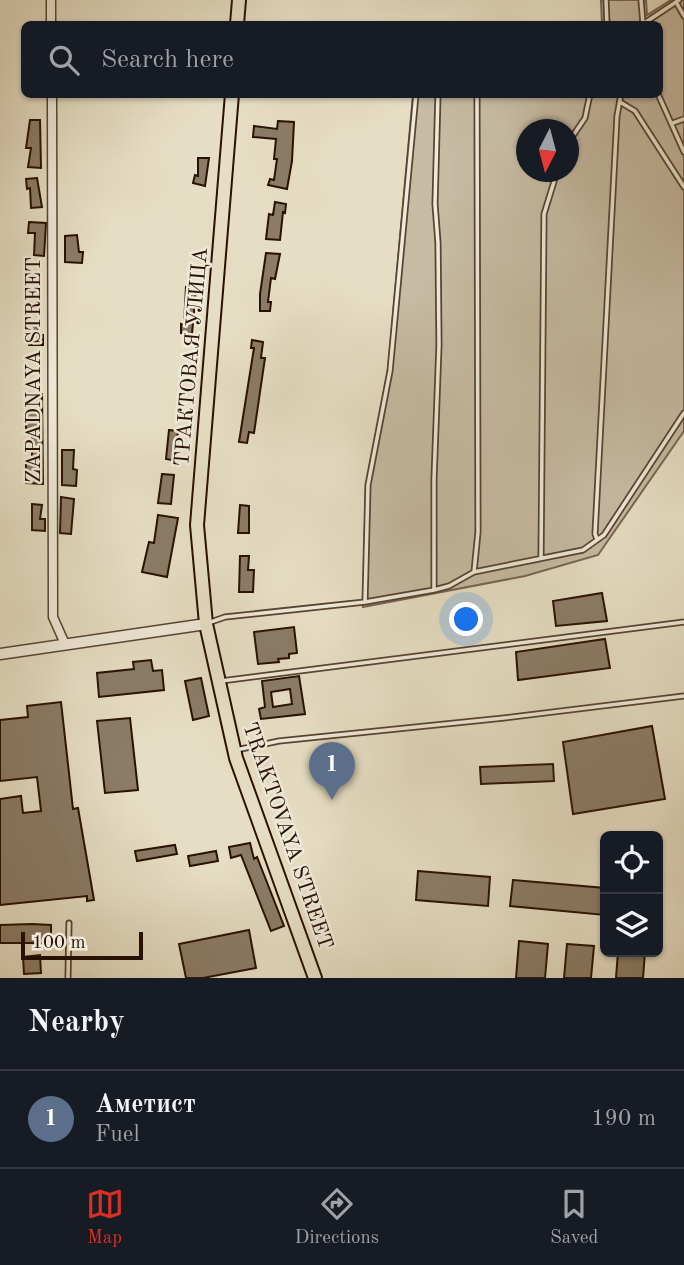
<!DOCTYPE html>
<html lang="en">
<head>
<meta charset="utf-8">
<style>
	:root { --surface:#171b24; --page:#242831; --text:#f1f3f6; --muted:#9ea1a6; --line:#363941; --accent:#d93025 }
	body { margin:0; font-family:"Old Standard TT",serif; background:var(--page); color:var(--text) }
	.controls { position:absolute; right:21px; bottom:21px; display:grid; overflow:hidden; border-radius:10px; box-shadow:0 2px 5px #0004 }
	.controls button { width:63px; height:63px; display:grid; place-items:center; padding:0; border:0; border-bottom:2px solid var(--line); background:var(--surface); color:var(--text); font:35px sans-serif }
	.compass { position:absolute; left:516px; top:119px; width:63px; height:63px; border-radius:50%; background:var(--surface); box-shadow:0 2px 5px #0004; rotate:186deg }
	.scale { position:absolute; left:21px; bottom:18px; width:122px; box-sizing:border-box; padding-left:7px; border:4px solid #291103; border-top:0; font-size:19px; line-height:24px; white-space:nowrap; color:#291103; -webkit-text-stroke:5px #efead9; paint-order:stroke }
	.you { position:absolute; left:467px; top:620px; width:24px; height:24px; margin:-18px; border:5px solid #fff; border-radius:50%; background:#1a73e8; box-shadow:0 0 0 10px #1a73e833 }
	.badge { display:grid; place-items:center; width:46px; height:46px; border-radius:50%; background:var(--accent); color:#fff; font-size:23px; font-weight:700 }
	.pin { position:absolute; translate:-50% -58px; filter:drop-shadow(0 2px 4px #0008) }
	.pin::after { content:''; position:absolute; top:37px; width:24px; height:21px; background:inherit; clip-path:polygon(0 0,100% 0,50% 100%) }
	.list { margin:0; padding:0; list-style:none }
	h2 { display:flex; justify-content:space-between; align-items:center; height:91px; margin:0; padding:0 28px; font-size:30px }
	h2 small { font-size:23px; font-weight:400; color:var(--muted) }
	.list li { display:grid; grid-template-columns:46px 1fr auto; gap:21px; align-items:center; box-sizing:border-box; height:98px; padding:0 28px; border-top:2px solid var(--line) }
	.list b { display:block; font-size:26px; white-space:nowrap }
	.list p { margin:0; font-size:23px; white-space:nowrap; color:var(--muted) }
	.list em { font-size:23px; font-style:normal; color:var(--muted) }
	.icon { flex:none; width:38px; height:38px; fill:none; stroke:currentColor; stroke-width:2; stroke-linecap:round; stroke-linejoin:round }
	.map { position:relative; flex:none; width:684px; height:978px; overflow:hidden }
	.search { position:absolute; background:var(--surface); box-shadow:0 2px 5px #0004; left:21px; right:21px; top:21px; height:77px; display:flex; align-items:center; gap:18px; box-sizing:border-box; padding:0 24px; border-radius:10px; color:var(--muted); font-size:26px }
	.sheet { height:189px; background:var(--surface) }
	nav { display:flex; justify-content:space-around; align-items:center; box-sizing:border-box; height:98px; border-top:2px solid var(--line); background:var(--surface); font-size:19px; color:var(--muted) }
	nav a { display:grid; justify-items:center; gap:4px }
	nav .on { color:var(--accent) }
	.map>svg:first-child { display:block }
	.green { fill:#c6bba3; stroke:#786653; stroke-width:2; fill-rule:evenodd }
	.building { fill:#8b7c67; stroke:#291103; stroke-width:2; fill-rule:evenodd }
	.lines { fill:none; stroke-linecap:round; stroke-linejoin:round }
	.service-casing { stroke:#584433; stroke-width:7 }
	.minor-casing { stroke:#584433; stroke-width:11 }
	.tertiary-casing { stroke:#584433; stroke-width:13 }
	.primary-casing { stroke:#291103; stroke-width:16 }
	.service { stroke:#efead9; stroke-width:3.5 }
	.minor { stroke:#efead9; stroke-width:8 }
	.tertiary { stroke:#efead9; stroke-width:10 }
	.primary { stroke:#e6dec4; stroke-width:12 }
	.labels { text-anchor:middle; dominant-baseline:central; stroke-width:5; stroke-linejoin:round; paint-order:stroke }
	.street-label { font-size:21px; fill:#291103; stroke:#efead9 }
</style>
</head>
<body>
<div class="map">
<svg width="684" height="978" viewBox="0 0 684 978">
	<rect width="100%" height="100%" fill="#e6dec4"/>
	<filter id="stains"><feTurbulence type="fractalNoise" baseFrequency=".00286" numOctaves="4"/><feColorMatrix values="0 0 0 0 .2 0 0 0 0 .09 0 0 0 0 .02 0 0 0 .5 -.17"/></filter>
	<radialGradient id="worn" r=".72"><stop offset=".6" stop-color="#630" stop-opacity="0"/><stop offset="1" stop-color="#630" stop-opacity=".3"/></radialGradient>
	<path class="green" d="M601,0H646L647,15L671,0H684V431L598,555L525,576L363,607L366,485L388,370L413,95L660,94V24H602ZM526,130H568V172H526Z"/>
	<path class="building" d="M30,120H40L41,168L28,167L31,148H26Z
		M278,121L294,122L292,161L287,189L268,185L270,179L274,180L277,159H274L276,139L253,137L254,126L277,129Z
		M198,158H209L205,186L193,183L195,175L198,176Z
		M37,178L42,207L31,208L30,188L27,189L26,179Z
		M275,202L286,204L285,213L283,212L280,240L266,239L269,214L273,215Z
		M29,222L46,223L44,256L34,255L35,233H28Z
		M77,235L79,252H83L82,263L65,262V236Z
		M266,253L280,254L275,279L271,278L268,302H271L270,311H260V294Z
		M186,287L196,289L192,334L181,333V324L184,325Z
		M25,323H38L37,335H43V345H29V331L25,330Z
		M252,340L263,342L261,358H265L254,433L249,432L247,443L239,442L254,348H251Z
		M26,394H42L43,484L26,483V461L32,460V431H26Z
		M169,430L178,431L176,449H180L178,461L166,459Z
		M62,450H74L73,469L77,470L76,486L62,485Z
		M162,474L174,475L171,504L158,503Z
		M61,497L74,499L71,534L60,533Z
		M32,504L42,505L40,519H45V531L32,530Z
		M240,505L249,506V533H238Z
		M158,515L178,518L167,577L142,572L149,542L154,543Z
		M240,556H249L248,570H254L253,592H239Z
		M602,593L607,621L556,626L553,601Z
		M294,627L297,653L289,654V658L278,659L279,662L258,664L254,632Z
		M605,639L610,668L518,680L516,652Z
		M151,660L153,671L162,670L164,690L99,697L97,673L134,669L133,662Z
		M299,676L305,714L261,719L259,709L265,707L262,681ZM290,689L292,704L273,707L271,692Z
		M201,678L209,716L193,720L185,681Z
		M61,702L73,809L78,808L94,900L87,901V896L0,905V799L21,796L23,813L41,811L37,777L0,781V720L28,717L27,706Z
		M130,718L138,790L105,793L97,721Z
		M652,726L665,799L573,814L563,742Z
		M553,764L554,781L481,784L480,767Z
		M250,843L254,859L257,857L284,926L271,931L241,855L231,858L229,847Z
		M175,845L177,854L137,861L135,851Z
		M216,851L218,861L190,866L188,856Z
		M418,871L490,877L488,906L416,900Z
		M513,880L605,888V915L510,906Z
		M32,924L51,925V943H0V925Z
		M249,930L256,968L203,978H186L179,944Z
		M519,941L548,944L545,978H516Z
		M567,944L594,946L591,978H564Z
		M618,952H645L643,978H616Z
		M40,955L41,973L24,974L23,957Z"/>
	<g class="lines">
		<g class="service-casing">
			<path id="service" d="M606,0L607,24
				M641,0L643,24
				M676,2L684,16
				M643,24L679,0
				M658,94L684,152
				M620,102L635,111L684,187
				M673,123L684,119
				M568,143L585,118L590,94
				M597,539L595,534L617,116L621,94
				M541,558L544,214L557,172
				M474,572L478,532L477,94
				M434,589V479L439,345L438,243L435,204L438,94
				M365,602L368,485L390,371L416,94
				M208,623L225,617L365,602L434,590L449,586L474,572L583,550L604,535L684,413
				M221,681L684,622
				M236,750L279,741L504,718L684,696
				M68,978L69,923"/>
		</g>
		<g class="minor-casing">
			<path id="minor" d="M51,0V24
				M52,94L53,617L65,644"/>
		</g>
		<g class="tertiary-casing">
			<path id="tertiary" d="M0,654L206,624"/>
		</g>
		<g class="primary-casing">
			<path id="primary" d="M237,24L239,0
				M232,94L197,525L206,624L236,758L315,978"/>
		</g>
		<use href="#service" class="service"/>
		<use href="#minor" class="minor"/>
		<use href="#tertiary" class="tertiary"/>
		<use href="#primary" class="primary"/>
	</g>
	<g class="labels">
		<g class="street-label">
			<text transform="translate(192 357) rotate(-85)">ТРАКТОВАЯ УЛИЦА</text>
			<text transform="translate(34 370) rotate(-90)">ZAPADNAYA STREET</text>
			<text transform="translate(287 836) rotate(71)">TRAKTOVAYA STREET</text>
		</g>
	</g>
	<rect width="100%" height="100%" filter="url(#stains)"/>
	<rect width="100%" height="100%" fill="url(#worn)"/>
</svg>
<div class="controls">
<button><svg class="icon" aria-label="locate" viewBox="0 0 24 24"><circle cx="12" cy="12" r="6"/><path d="M12 2v4M12 18v4M2 12h4M18 12h4"/></svg></button>
<button><svg class="icon" aria-label="layers" viewBox="0 0 24 24"><path d="M12 4l9 5-9 5-9-5zM3 14l9 5 9-5"/></svg></button>
</div>
<svg class="compass" viewBox="-18 -18 36 36"><path d="M0-13l5 13h-10z" fill="#e53935"/><path d="M0 13l5-13h-10z" fill="#9ea1a6"/></svg>
<div class="scale">100 m</div>
<div class="you"></div>
<div class="pin badge" style="left:332px;top:800px;background:#5c6f8a">1</div>
<div class="search"><svg class="icon" aria-label="search" viewBox="0 0 24 24"><circle cx="10" cy="10" r="6"/><path d="M15 15l6 6"/></svg>Search here</div>
</div>
<section class="sheet">
<h2>Nearby<small></small></h2>
<ul class="list">
<li><span class="badge" style="background:#5c6f8a">1</span><div><b>Аметист</b><p>Fuel</p></div><em>190 m</em></li>
</ul>
</section>
<nav>
<a class="on"><svg class="icon" aria-label="map" viewBox="0 0 24 24"><path d="M3 6l6-2 6 2 6-2v14l-6 2-6-2-6 2zM9 4v14M15 6v14"/></svg>Map</a>
<a><svg class="icon" aria-label="directions" viewBox="0 0 24 24"><path d="M12 3l9 9-9 9-9-9zM9 14v-3h6M13 9l2 2-2 2"/></svg>Directions</a>
<a><svg class="icon" aria-label="saved" viewBox="0 0 24 24"><path d="M7 4h10v16l-5-4-5 4z"/></svg>Saved</a>
</nav>
</body>
</html>
